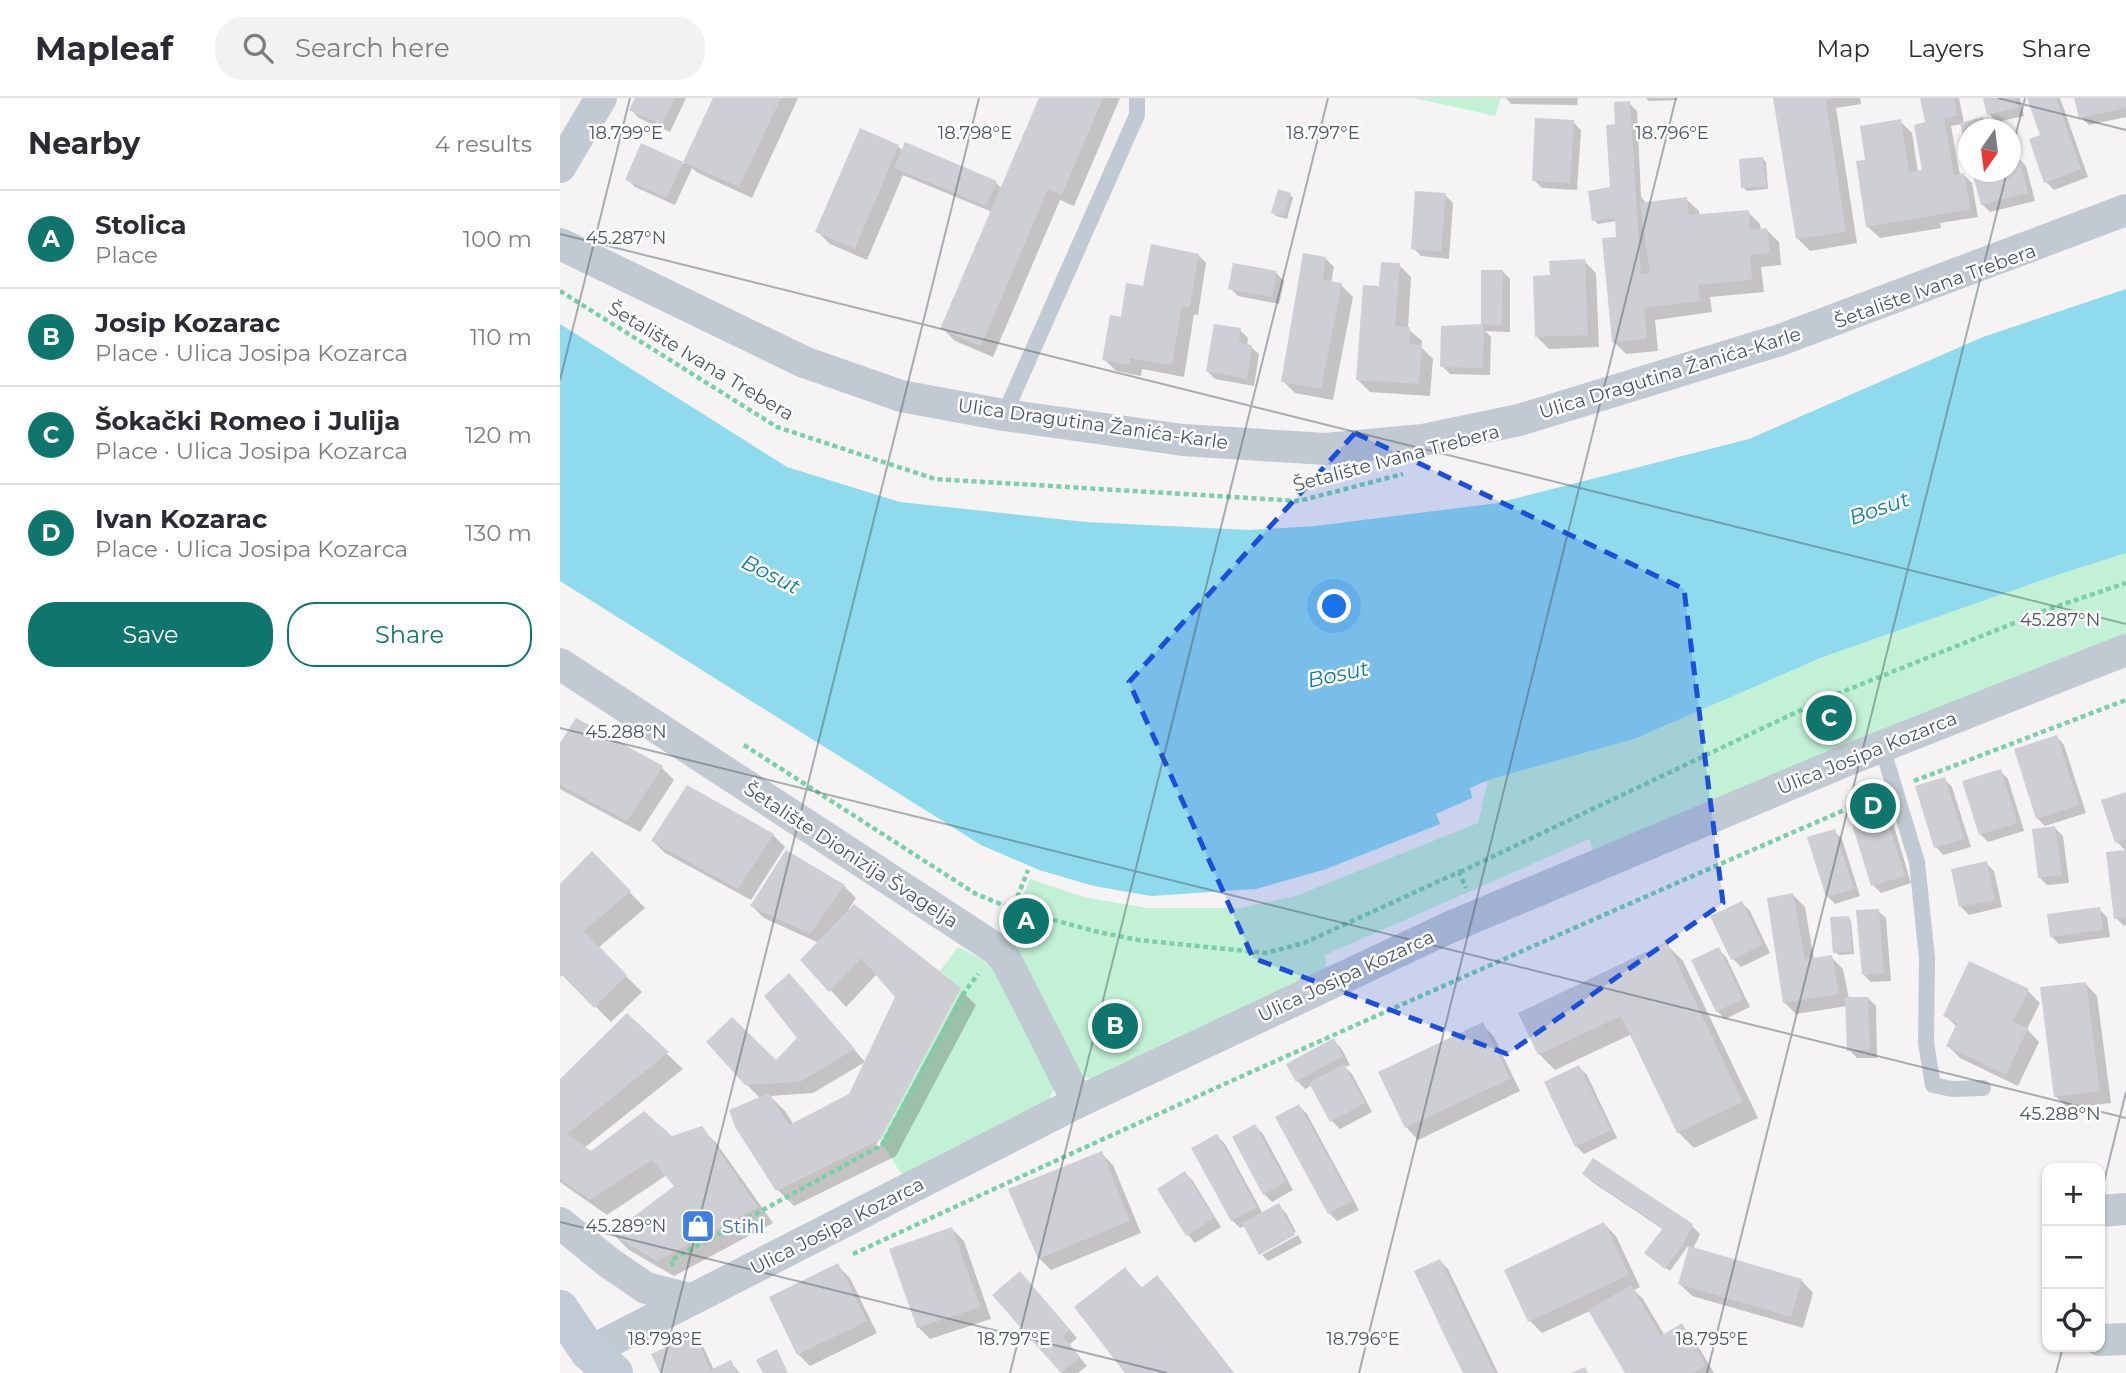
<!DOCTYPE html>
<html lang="en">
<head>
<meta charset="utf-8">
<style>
	:root { --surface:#fff; --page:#f2f2f3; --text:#2b2b33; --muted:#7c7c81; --line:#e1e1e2; --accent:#0f766e }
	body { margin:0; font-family:Montserrat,sans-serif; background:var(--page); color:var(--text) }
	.controls { position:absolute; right:21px; bottom:21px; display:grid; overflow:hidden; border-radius:14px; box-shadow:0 2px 5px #0004 }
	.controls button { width:63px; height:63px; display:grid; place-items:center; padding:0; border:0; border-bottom:2px solid var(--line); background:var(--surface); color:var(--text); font:35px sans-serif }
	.compass { position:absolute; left:1398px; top:21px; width:63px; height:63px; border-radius:50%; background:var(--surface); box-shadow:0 2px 5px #0004; rotate:194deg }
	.you { position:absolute; left:775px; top:509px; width:24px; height:24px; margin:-18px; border:5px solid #fff; border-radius:50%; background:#1a73e8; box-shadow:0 0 0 10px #1a73e833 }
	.badge { display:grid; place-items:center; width:46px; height:46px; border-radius:50%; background:var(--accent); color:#fff; font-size:23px; font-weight:700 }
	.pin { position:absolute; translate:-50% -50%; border:4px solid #fff; box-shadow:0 2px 7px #0006 }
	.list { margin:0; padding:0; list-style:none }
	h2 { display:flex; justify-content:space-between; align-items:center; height:91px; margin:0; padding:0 28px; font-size:30px }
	h2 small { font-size:23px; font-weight:400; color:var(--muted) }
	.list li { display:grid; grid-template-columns:46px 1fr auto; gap:21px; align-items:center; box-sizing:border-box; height:98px; padding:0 28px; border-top:2px solid var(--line) }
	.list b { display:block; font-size:26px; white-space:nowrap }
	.list p { margin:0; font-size:23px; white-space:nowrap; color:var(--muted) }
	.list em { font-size:23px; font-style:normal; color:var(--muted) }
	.actions { display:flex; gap:14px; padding:21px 28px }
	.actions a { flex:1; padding:16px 0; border:2px solid var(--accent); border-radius:28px; text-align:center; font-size:24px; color:var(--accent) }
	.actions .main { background:var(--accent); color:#fff }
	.icon { flex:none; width:38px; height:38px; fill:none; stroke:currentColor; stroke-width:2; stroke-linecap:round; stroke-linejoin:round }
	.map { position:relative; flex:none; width:1566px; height:1275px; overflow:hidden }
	header { display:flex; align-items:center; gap:42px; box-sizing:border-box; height:98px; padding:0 35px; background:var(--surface); border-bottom:2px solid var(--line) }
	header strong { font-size:33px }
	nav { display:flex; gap:38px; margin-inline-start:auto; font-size:24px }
	.search { width:490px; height:63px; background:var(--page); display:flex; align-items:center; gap:18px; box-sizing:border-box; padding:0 24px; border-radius:28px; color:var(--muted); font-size:26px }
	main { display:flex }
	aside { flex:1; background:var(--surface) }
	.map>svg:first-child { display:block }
	.green { fill:#c3f1d5 }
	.water { fill:#90daee }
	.shadow { fill:#0003 }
	.building { fill:#cdcfd5 }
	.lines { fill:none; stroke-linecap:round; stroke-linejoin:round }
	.path { stroke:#7ad0a6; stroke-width:4.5; stroke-dasharray:5 3.5; stroke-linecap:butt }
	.service { stroke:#c1cad2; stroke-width:16 }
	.minor { stroke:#c1cad2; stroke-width:32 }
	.secondary { stroke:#c1cbd6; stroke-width:38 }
	.marked { fill:#1d4ed8; fill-opacity:0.2; stroke:#1d4ed8; stroke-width:5; stroke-dasharray:14 9; stroke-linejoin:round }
	.ticks { fill:none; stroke:#4a5661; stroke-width:2; stroke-opacity:0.45 }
	.labels { text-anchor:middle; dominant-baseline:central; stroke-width:5; stroke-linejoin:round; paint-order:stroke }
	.street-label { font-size:19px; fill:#4a5661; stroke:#fff }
	.shop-label { font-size:19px; fill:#366cbe; stroke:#fff; text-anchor:start }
	.water-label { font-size:21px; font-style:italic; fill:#0c7c9b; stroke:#fff }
	.ticks-label { font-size:18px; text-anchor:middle; fill:#4a5661; stroke:#fff; stroke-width:5; stroke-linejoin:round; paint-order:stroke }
</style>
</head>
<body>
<header>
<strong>Mapleaf</strong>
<div class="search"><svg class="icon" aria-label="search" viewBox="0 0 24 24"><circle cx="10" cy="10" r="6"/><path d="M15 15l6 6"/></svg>Search here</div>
<nav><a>Map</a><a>Layers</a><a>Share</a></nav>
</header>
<main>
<aside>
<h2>Nearby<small>4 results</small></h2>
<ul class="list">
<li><span class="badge">A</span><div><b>Stolica</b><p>Place</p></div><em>100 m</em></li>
<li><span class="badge">B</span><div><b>Josip Kozarac</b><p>Place · Ulica Josipa Kozarca</p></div><em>110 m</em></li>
<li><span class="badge">C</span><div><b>Šokački Romeo i Julija</b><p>Place · Ulica Josipa Kozarca</p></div><em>120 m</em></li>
<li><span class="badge">D</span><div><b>Ivan Kozarac</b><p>Place · Ulica Josipa Kozarca</p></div><em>130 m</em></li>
</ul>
<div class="actions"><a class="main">Save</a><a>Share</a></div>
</aside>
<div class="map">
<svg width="1566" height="1275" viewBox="0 0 1566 1275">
	<rect width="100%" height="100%" fill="#f5f3f3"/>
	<path class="green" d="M854,0H941L935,18Z
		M1566,455V540L1034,757L1029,741L765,857L767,875L535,981L527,980L516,974L444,846L470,781L524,799L587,810H680L736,798L918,725L928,682L1074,641L1263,559L1491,479Z
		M398,849L420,860L437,874L495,989L488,1004L346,1077L340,1074L320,1042L401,890L380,873Z"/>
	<path class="water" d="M1566,191V455L1491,479L1263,559L1074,641L928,682L910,690L912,700L876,716L880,726L766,771L696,791L591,798L534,788L479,772L421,747L0,483V226L227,369L340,404L526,424L689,432L755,428L938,405L1189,341L1423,239Z"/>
	<path class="shadow" d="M76,0H126L110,34L79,20L71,12Z
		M155,0H238L192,100L138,75L132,70L115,107L75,89L67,81L82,47L124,66Z
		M481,0H560L514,108L500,102L433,259L395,243L383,231L432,114L343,77L307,162L270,146L258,134L338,48L343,53L436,85L442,91Z
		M946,0H1018L1017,7L951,6Z
		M1086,0H1117L1118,2L1089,3Z
		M1214,0H1300L1301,6L1276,10L1297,145L1250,153L1237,140Z
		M1361,0H1399L1404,25L1422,21L1430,29L1431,32H1408V52L1402,26L1391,28L1400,77H1404L1412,85L1418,119L1380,125L1381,130L1320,140L1307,128V64L1340,23L1352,35L1358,74L1365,77L1367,26Z
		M1425,0H1460L1464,18L1437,24L1429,16Z
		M1469,0H1500L1528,79L1494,92L1486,84L1482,38Z
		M1516,0H1566V19L1529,27L1521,19Z
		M1069,5L1077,13L1081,98L1086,106L1126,101L1139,113V118L1188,114L1200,126L1201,133L1207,132L1219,144L1221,167L1201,169L1204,194L1150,199L1152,214L1095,222L1098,253L1066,256L1053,243L1058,141L1056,123L1038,126L1034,122L1051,91L1057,28Z
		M1013,24L1021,32L1017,92L982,90L974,82Z
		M1458,60L1466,68L1475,103L1430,114L1422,106L1414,74H1450Z
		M1203,61L1206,64L1208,91L1187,93L1183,89Z
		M730,97L733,100L727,121L716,118L713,114Z
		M885,97L893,105L889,161L861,158L853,150Z
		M638,157L646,165L638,217L634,216L624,279L582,271L581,278L556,273L544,261L588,191Z
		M766,161L774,169L771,185L781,187L793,199L773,302L735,295L723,283Z
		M1024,163L1036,175L1039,249L989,251L977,239L992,179Z
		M839,167L851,179L848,231L862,243L861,249L873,261L870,298L810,294L798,282L821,189Z
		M923,173H942L950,181V234L925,233L931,239L930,277L890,276L882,268L922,228Z
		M716,175L724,183L719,206L678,198L670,190Z
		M680,232L688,240L687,248L691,249L699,256L694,288L655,281L647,273Z
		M17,622L102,670L114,682L80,734L0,691V648Z
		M1497,639L1504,647L1526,715L1485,728L1477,720Z
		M1440,673L1448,681L1464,733L1428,744L1420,736Z
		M1384,681L1392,689L1411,749L1383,757L1376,749Z
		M128,689L213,737L225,749L191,802L105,755L93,743Z
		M1566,696V753L1557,744Z
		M1322,707L1330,715L1351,785L1321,795L1313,787Z
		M1495,730L1503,738L1509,785L1487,787L1479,779Z
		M1274,733L1282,741L1300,798L1275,806L1267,798Z
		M1566,753V827L1564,828L1556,820Z
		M1426,765L1434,773L1442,809L1409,817L1401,809Z
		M48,772L85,810L38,850L82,894L51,924L3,876L0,879V789Z
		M284,788L296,800L286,815L399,891L315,1049L318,1051L402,893L416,907L336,1058L234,1108L218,1092L201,1001L186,986L216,964L239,940L229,877L305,964L253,995L210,998L225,1013L234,1027L290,997L337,899L317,876L286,909L243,862L259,845L204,820L192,808Z
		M1233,797L1245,809L1254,862L1271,859L1283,871L1289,901L1308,900L1316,908L1317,960H1297L1289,952L1287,908L1236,916L1224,904Z
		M1182,805L1190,813L1210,855L1181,869L1173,861L1153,819Z
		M1539,811L1547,819L1550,839L1499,846L1491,838Z
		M1318,813L1326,820L1331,883L1311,884L1303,876Z
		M1288,819L1291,823L1294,856L1279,857L1275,854Z
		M1107,847L1123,863L1198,1020L1134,1050L1118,1034L1072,936L995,972L979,956Z
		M1158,851L1166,859L1190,909L1165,921L1157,913Z
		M1525,885L1537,898L1551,1005L1508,1010L1495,998Z
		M1468,893L1480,905L1467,931L1479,944L1458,988L1400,960L1388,948L1397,929L1385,917Z
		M67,918L123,971L24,1050L31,1055L111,1040L141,1030L157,1046L213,1125L114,1178L69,1152L53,1136L116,1088L107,1077L47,1117L0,1084V984Z
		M922,926L934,939L960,993L858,1042L846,1029L820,975Z
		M773,942L781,950L790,967L785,969L792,976L812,1014L780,1031L772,1023L752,987L745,991L737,983Z
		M1019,969L1027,977L1057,1040L1024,1056L1016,1048Z
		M739,1008L747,1016L799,1112L777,1123L769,1115Z
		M695,1028L703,1036L733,1092L712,1104L704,1096Z
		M657,1038L665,1046L703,1116L718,1107L726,1115L736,1134L700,1154L685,1128L680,1130L672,1122Z
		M541,1055L553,1067L581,1135L491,1172L479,1160Z
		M625,1075L633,1083L661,1129L635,1145L628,1137Z
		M1024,1076L1132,1128L1140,1136L1133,1151L1241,1182L1253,1195L1243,1230L1132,1198L1120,1186L1131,1150L1128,1148L1110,1173L1090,1159L1104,1132L1032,1084Z
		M1044,1126L1056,1138L1080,1189L1074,1192L1083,1201L1105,1238L1121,1228L1133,1240L1154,1275H1067L1030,1213L982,1235L970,1223Z
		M392,1131L404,1143L431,1221L370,1241L358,1229Z
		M738,1137L742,1145L708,1163L702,1157Z
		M880,1163L888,1171L938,1275H905Z
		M278,1168L290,1180L317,1235L250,1268L238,1256Z
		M565,1171L583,1191L597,1180L609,1192L674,1275H567Z
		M468,1183L517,1240L509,1247L527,1268L518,1275H502L434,1197Z
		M134,1238L142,1246L154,1272L170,1264L180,1275H102Z"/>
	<path class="building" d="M75,0H115L102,27L69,12Z
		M153,0H221L179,89L123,64Z
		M479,0H543L502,97L488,91L421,248L380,231Z
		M1213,0H1273L1266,3L1286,134L1236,141Z
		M1360,0H1394L1397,18L1384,20L1394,77L1404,75L1411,111L1306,129L1296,63L1305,62L1300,28L1341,21L1349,74L1362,72L1354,27L1365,24Z
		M1423,0H1455L1458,10L1427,17Z
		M1467,0H1496L1521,71L1484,85L1469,41L1480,37Z
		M1514,0H1566V10L1519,20Z
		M1070,3L1081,176L1090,175L1080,105L1127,99L1129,117L1189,112L1190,132L1207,130L1210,155L1190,157L1192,182L1138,187L1141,203L1084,210L1087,241L1052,244L1042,140L1056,139L1055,120L1032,123L1028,93L1050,89L1046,27L1055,26L1054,4Z
		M1423,19L1426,32H1408V55L1400,25Z
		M975,20L1014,22L1010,85L972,83Z
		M300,30L339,47L295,151L255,134Z
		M345,44L437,83L426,108L334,70Z
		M81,45L123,64L107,100L65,82Z
		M1459,58L1468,95L1421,107L1412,74H1450V60Z
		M1203,59L1206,88L1181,90L1179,61Z
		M718,91L731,95L724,118L711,115Z
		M855,93L886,95L881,154L851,151Z
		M591,146L639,156L630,210L622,208L612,267L570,260L569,267L542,262L550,217L561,219L566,185L583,188Z
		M743,155L766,159L763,182L782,185L761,291L721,284Z
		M1025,161L1028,237L975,239L973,178L990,177L989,163Z
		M821,164L840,165L835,228L850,229L849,246L862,247L859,286L796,282L803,187L819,188Z
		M673,165L717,173L712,199L668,191Z
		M921,172H943L942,227L921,226Z
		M654,226L681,230L679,245L692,247L687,281L646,273Z
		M921,226L924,230L923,270L880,269L881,228Z
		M16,620L103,668L67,723L0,687V645Z
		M1497,637L1519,707L1476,721L1454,651Z
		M1441,671L1457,725L1419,737L1402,683Z
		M1385,679L1404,741L1374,750L1355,688Z
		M127,687L214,736L178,791L91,743Z
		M1566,694V741L1555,745L1541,702Z
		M1322,705L1345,778L1311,788L1289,716Z
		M1495,728L1502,777L1478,780L1472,731Z
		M1275,731L1294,791L1266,799L1247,739Z
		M226,752L285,787L250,836L190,808Z
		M1566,752V819L1554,821L1546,754Z
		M32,753L71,793L24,833L67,877L34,910L0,875V786Z
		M1427,763L1435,802L1399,809L1391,771Z
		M1233,795L1245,861L1272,857L1279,896L1223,905L1207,800Z
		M1182,803L1203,847L1171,862L1150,818Z
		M294,806L401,890L320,1042L216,1093L175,1029L169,1012L209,995L229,1027L289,996L335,899L301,860L269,894L240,862Z
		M1540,809L1543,832L1490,839L1487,816Z
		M1319,811L1324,875L1302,877L1296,812Z
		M1289,818L1292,853L1273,855L1270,819Z
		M1107,844L1183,1004L1117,1035L1061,918L978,957L958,915Z
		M1159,849L1183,901L1156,914L1131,862Z
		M1409,863L1469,891L1453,923L1468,930L1446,977L1386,948L1397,925L1383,918Z
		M229,875L295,951L240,984L185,987L146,944L172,919L216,962L237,940L204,898Z
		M1526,884L1540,993L1494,999L1480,889Z
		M1285,899H1308L1310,952L1287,953Z
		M67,915L109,954L7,1036L31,1053L84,1013L112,1038L142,1028L198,1109L97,1163L51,1136L114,1088L92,1062L30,1102L0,1081V981Z
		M923,924L950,981L845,1030L818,974Z
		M774,940L783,958L736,984L726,966Z
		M784,966L805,1005L770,1024L749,985Z
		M1019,967L1051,1032L1015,1049L984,984Z
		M739,1006L792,1103L768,1116L715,1019Z
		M695,1026L726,1084L703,1097L672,1039Z
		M657,1036L697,1109L671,1123L631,1050Z
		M542,1053L570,1123L478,1161L448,1091Z
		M1033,1060L1133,1126L1124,1145L1105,1171L1084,1155L1103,1130L1022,1076Z
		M625,1073L654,1120L626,1138L597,1091Z
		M719,1105L735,1137L699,1157L682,1125Z
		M1044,1124L1069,1177L968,1224L944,1172Z
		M392,1129L420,1209L357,1230L329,1151Z
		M1129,1148L1242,1181L1231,1219L1118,1186Z
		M880,1161L916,1235L935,1275H903L889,1247L854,1173Z
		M278,1165L307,1223L237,1257L209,1199Z
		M565,1169L581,1190L597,1177L673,1275H565L514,1209Z
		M460,1173L510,1232L503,1238L520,1259L501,1275L432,1197Z
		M1071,1187L1101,1238L1122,1225L1146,1267L1133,1275H1065L1028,1212Z
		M135,1236L150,1272L171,1262L177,1275H100L91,1256Z
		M217,1251L228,1275H203L196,1262Z
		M1025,1269L1028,1275H1011Z"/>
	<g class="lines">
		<path class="path" d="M0,193L217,329L375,381L739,403L843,376
			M1262,602L1267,614L1271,612L1276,625L1271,626L1274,635
			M1267,614L1263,615L1267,628L1271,626
			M184,647L416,796L453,811L534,833L578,842L706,855L744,845L899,774L906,790
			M1354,683L1566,602
			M900,774L1262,602L1489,511L1566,485
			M448,823L468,772
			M293,1156C632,999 974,846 1317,698
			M113,1168L111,1162L322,1047L404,895L418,876"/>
		<path class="service" d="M444,317L577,17V0
			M1322,649L1357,764L1367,860L1366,945L1373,987L1392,991L1423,990"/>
		<path class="minor" d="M0,69L41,0
			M0,146L244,264L341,298L444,317L623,342L765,351L863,342L959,322L1220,242L1566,112
			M0,566L436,851L446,862L518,1004
			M1540,1113L1566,1111
			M0,1125L48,1164L86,1190L130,1201
			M1540,1242L1566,1241
			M29,1254L518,1004L888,830L1285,663L1566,552"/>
		<path class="secondary" d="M0,1211L29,1254L54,1275"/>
	</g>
	<path class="marked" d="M795,335L1124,491L1163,805L947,956L693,860L569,584Z"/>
	<path class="ticks" d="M1438,0L1566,32M1450,59L1465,0M0,136L1566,526M0,282L70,0M0,630L1566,1020M1540,1100L1566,994M0,1124L607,1275M101,1275L419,0M450,1275L768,0M799,1275L1116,0M1147,1275L1447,74M1496,1275L1503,1249"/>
	<defs>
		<g id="shop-square" transform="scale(1.75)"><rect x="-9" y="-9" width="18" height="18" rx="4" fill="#3f7fe0" stroke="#fff"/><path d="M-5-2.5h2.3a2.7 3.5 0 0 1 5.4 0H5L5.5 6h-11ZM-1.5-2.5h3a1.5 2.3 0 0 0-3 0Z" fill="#fff"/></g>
	</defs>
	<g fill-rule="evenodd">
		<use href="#shop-square" x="138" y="1128"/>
	</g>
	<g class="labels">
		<g class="street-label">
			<text transform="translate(1375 188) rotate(-20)">Šetalište Ivana Trebera</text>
			<text transform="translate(141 263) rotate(31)">Šetalište Ivana Trebera</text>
			<text transform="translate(1110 275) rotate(-17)">Ulica Dragutina Žanića-Karle</text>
			<text transform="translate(533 326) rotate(8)">Ulica Dragutina Žanića-Karle</text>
			<text transform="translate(836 360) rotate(-15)">Šetalište Ivana Trebera</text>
			<text transform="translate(1307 655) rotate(-22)">Ulica Josipa Kozarca</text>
			<text transform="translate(291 757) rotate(33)">Šetalište Dionizija Švagelja</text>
			<text transform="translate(786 878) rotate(-25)">Ulica Josipa Kozarca</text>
			<text transform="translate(277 1128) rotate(-27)">Ulica Josipa Kozarca</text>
		</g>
		<g class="shop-label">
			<text x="162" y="1128">Stihl</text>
		</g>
		<g class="water-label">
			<text transform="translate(1319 410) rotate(-19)">Bosut</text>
			<text transform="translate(211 476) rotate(27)">Bosut</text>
			<text transform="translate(778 576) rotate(-12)">Bosut</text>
		</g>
	</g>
	<g class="ticks-label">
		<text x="66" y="41">18.799°E</text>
		<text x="415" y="41">18.798°E</text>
		<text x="763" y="41">18.797°E</text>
		<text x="1112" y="41">18.796°E</text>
		<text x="66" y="146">45.287°N</text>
		<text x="1500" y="528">45.287°N</text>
		<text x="66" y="640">45.288°N</text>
		<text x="1500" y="1022">45.288°N</text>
		<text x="66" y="1134">45.289°N</text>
		<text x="105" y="1247">18.798°E</text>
		<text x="454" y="1247">18.797°E</text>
		<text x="803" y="1247">18.796°E</text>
		<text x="1152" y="1247">18.795°E</text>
	</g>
</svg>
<div class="controls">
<button>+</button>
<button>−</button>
<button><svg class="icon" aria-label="locate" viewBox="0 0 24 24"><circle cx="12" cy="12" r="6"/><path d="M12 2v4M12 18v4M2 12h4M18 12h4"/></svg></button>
</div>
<svg class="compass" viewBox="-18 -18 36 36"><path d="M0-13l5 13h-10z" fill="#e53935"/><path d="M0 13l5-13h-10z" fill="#7c7c81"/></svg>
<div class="you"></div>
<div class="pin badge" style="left:466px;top:823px">A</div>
<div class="pin badge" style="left:555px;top:928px">B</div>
<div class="pin badge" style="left:1269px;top:620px">C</div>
<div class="pin badge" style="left:1313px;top:708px">D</div>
</div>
</main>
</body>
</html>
